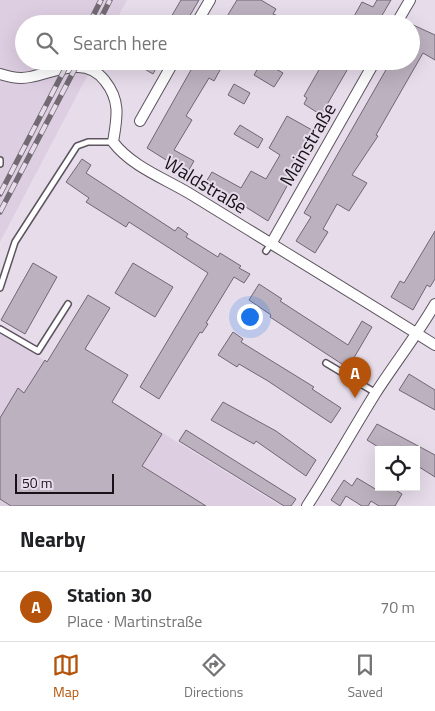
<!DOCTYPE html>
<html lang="en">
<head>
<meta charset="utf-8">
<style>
	:root { --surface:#fff; --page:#f2f2f2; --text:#202124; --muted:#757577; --line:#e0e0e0; --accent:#b45309 }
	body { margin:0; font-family:"Titillium Web",sans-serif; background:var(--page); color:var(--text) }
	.controls { position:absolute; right:15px; bottom:15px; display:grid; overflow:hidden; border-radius:0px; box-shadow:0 5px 20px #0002 }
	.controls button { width:45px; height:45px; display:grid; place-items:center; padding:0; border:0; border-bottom:1px solid var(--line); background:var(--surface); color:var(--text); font:25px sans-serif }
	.scale { position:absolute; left:15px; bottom:12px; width:99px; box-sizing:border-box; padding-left:5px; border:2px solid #161217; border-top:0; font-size:14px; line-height:18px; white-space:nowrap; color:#161217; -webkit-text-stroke:4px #e6dcea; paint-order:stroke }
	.you { position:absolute; left:249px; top:316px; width:18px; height:18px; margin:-12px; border:4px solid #fff; border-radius:50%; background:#1a73e8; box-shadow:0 0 0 8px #1a73e833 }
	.badge { display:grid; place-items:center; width:32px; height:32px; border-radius:50%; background:var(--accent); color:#fff; font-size:16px; font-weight:700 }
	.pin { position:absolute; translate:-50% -41px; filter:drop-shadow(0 1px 2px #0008) }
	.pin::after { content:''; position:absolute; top:26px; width:18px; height:15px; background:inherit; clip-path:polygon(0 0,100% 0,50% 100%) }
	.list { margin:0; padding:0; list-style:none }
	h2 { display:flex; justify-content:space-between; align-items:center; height:65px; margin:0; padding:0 20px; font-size:21px }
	h2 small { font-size:16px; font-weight:400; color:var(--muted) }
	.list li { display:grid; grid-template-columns:32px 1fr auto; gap:15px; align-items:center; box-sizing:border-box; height:70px; padding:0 20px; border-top:1px solid var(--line) }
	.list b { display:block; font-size:19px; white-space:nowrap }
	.list p { margin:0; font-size:16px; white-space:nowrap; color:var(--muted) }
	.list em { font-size:16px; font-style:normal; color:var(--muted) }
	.icon { flex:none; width:28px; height:28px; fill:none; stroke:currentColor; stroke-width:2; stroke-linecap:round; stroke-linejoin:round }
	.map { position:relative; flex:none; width:435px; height:506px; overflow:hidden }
	.search { position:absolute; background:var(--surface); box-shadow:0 5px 20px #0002; left:15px; right:15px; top:15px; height:55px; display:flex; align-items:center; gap:12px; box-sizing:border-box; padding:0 18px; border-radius:28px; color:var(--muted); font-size:19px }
	.sheet { height:135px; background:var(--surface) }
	nav { display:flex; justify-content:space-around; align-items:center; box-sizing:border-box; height:70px; border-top:1px solid var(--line); background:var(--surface); font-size:14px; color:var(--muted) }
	nav a { display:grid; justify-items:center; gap:2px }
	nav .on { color:var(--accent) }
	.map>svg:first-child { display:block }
	.built { fill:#decee2 }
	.building { fill:#bcb2bf; stroke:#716774 }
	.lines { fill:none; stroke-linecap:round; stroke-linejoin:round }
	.lane-casing { stroke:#5d545f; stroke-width:8 }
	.street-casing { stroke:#5d545f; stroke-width:12 }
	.lane { stroke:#fff; stroke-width:5 }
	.street { stroke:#fff; stroke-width:10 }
	.rail-casing { stroke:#726b74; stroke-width:5.5 }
	.rail { stroke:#e6dcea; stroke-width:4; stroke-dasharray:11; stroke-linecap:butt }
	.labels { text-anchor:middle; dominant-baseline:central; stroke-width:4; stroke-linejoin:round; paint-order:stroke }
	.street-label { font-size:19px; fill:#161217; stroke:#e6dcea }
</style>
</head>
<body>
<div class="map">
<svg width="435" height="506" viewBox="0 0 435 506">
	<rect width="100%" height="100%" fill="#e6dcea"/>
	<path class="built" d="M0,0H127L114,24H24V61H95L0,242Z
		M0,333L281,506H0Z"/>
	<path class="building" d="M181,0H199L185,24H167Z
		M237,0H261L276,9L273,14L278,16L273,24H264L253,17L249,24H236L226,18Z
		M377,0H391L377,24H364L353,18L362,2L373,7Z
		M411,24L435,35V60L423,53L376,135L378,136L352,175L367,183L349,211L337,204L323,229L328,232L315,253L296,241L311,217L304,213L391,61H411Z
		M131,61H160L153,74Z
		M196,61H225L214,81L209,78L186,116L192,120L174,150L194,161L187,173L147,148Z
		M262,61L283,73L274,87L254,75Z
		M324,61H343L350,65L321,115L304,104L307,98L304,96Z
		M234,84L250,93L244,104L228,95Z
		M287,116L312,130L302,148L305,149L291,174L293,175L268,221L206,182L212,172L241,188L251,171L266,179L280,155L269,148Z
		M240,125L263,139L258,148L234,134Z
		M82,159L91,165L86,173L175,231L178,227L188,234L186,237L218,257L220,253L241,266L239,268L250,274L244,283L234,277L206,323L208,324L202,333L200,332L159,399L140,387L208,273L129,222L126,227L86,202L89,198L66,182Z
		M435,231V279L430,287L427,285L413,310L391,297L400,281L404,283Z
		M33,263L57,277L25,334L1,320Z
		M133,263L173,287L155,317L115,293Z
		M259,284L282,299L280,301L348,345L362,321L372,327L348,368L270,317L271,315L249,300Z
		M88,295L110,308L85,349L128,375L112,402L162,434L142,466L206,506H11L0,499V418L18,388L24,393L45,360L47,362Z
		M233,332L243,339L241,342L314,387L312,389L341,408L331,423L268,381L239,364L237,367L218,355Z
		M409,374L435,390V410L399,390Z
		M223,402L276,431L316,460L306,476L256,441L254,444L211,420Z
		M377,424L435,455V477L416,465V450H383L367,440Z
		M186,430L296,499L291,506H284L179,441Z
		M357,478L377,490L379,487H391L402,494L395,506H379L371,501L368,506H362L346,496L340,506L331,500L344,480L352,486Z"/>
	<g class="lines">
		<g class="lane-casing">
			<path id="lane" d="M0,160V164
				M266,251L271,244
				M0,288L15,242L77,146L88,142H113
				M0,329L38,351L68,304
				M326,363L376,393"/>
		</g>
		<g class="street-casing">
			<path id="street" d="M196,24L210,0
				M396,24L410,0
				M0,74C9,77 21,79 30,77C55,72 86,55 105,81C121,101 117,118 113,142C132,167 166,179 192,195C273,245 354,294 435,345
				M140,121L174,61
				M271,244L375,61
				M307,506C331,469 352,431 375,394C395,363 417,335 435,304"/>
		</g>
		<use href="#lane" class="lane"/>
		<use href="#street" class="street"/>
		<g class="rail-casing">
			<path id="rail" d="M89,24L101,0
				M98,24L110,0
				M0,194L69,61
				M0,212L79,61"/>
		</g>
		<use href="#rail" class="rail"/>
	</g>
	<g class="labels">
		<g class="street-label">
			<text transform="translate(307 144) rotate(-60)">Mainstraße</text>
			<text transform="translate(206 184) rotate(31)">Waldstraße</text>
		</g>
	</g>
</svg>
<div class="controls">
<button><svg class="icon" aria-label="locate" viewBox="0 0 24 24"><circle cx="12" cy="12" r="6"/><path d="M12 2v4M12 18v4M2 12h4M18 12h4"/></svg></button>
</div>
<div class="scale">50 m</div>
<div class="you"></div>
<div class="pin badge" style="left:355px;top:398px">A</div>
<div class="search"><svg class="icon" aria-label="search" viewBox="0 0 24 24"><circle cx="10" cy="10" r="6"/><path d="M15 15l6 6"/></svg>Search here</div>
</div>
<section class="sheet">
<h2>Nearby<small></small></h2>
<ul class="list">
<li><span class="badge">A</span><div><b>Station 30</b><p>Place · Martinstraße</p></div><em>70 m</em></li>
</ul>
</section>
<nav>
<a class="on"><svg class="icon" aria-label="map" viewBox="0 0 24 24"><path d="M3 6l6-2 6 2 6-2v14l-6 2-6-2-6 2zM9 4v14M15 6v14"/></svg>Map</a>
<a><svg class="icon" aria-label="directions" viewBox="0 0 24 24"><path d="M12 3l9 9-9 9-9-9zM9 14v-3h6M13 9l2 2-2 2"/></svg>Directions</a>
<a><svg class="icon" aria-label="saved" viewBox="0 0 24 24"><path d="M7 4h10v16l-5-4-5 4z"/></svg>Saved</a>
</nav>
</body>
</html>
